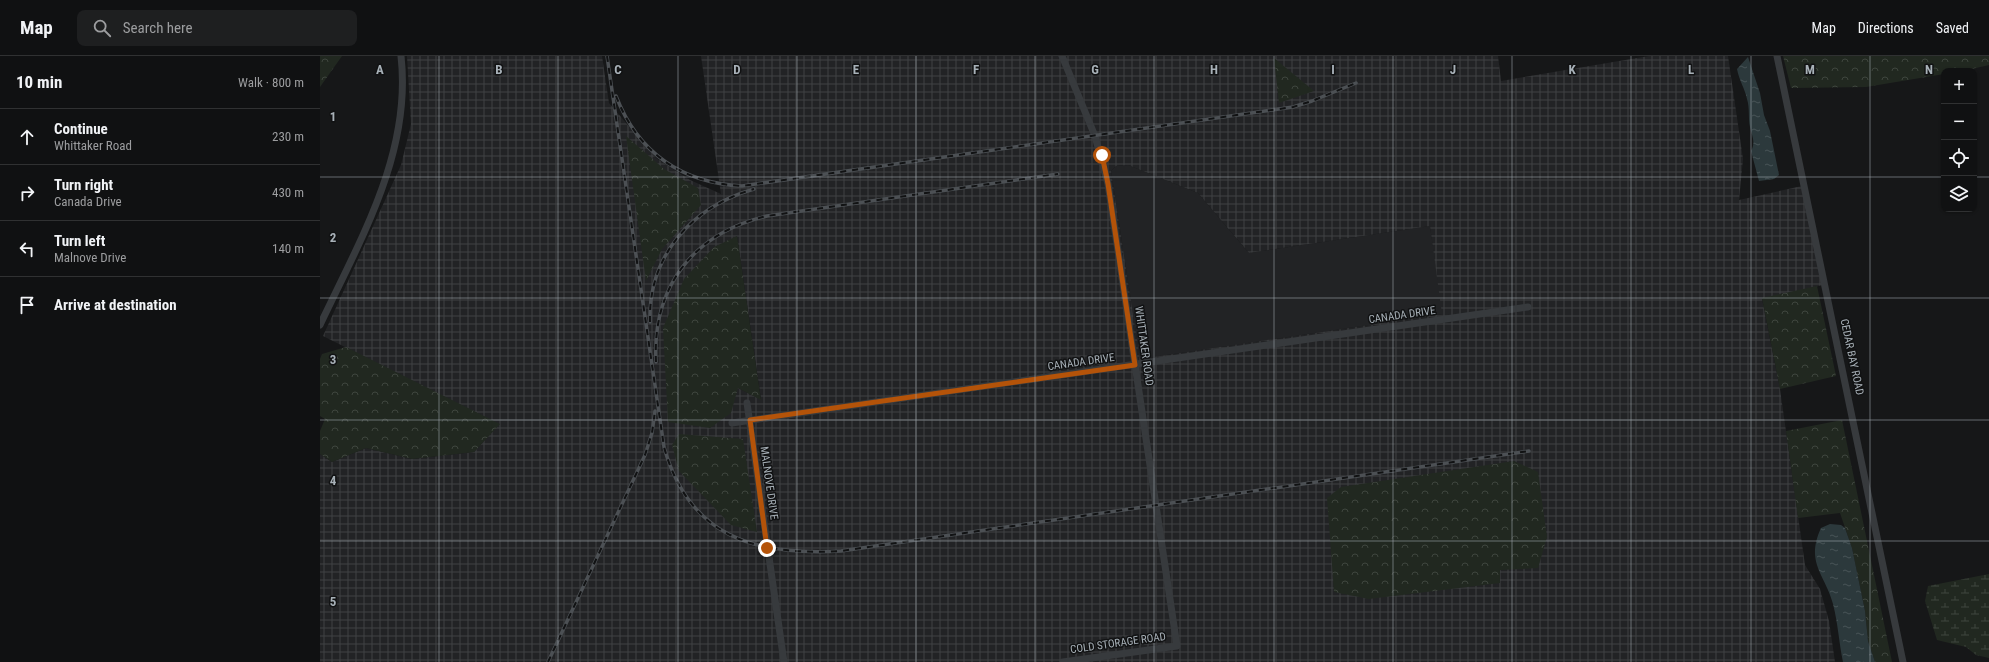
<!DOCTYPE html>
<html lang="en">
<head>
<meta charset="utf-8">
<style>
	:root { --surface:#101112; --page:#1e1f20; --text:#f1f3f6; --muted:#9c9d9f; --line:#303132 }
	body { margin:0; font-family:"Roboto Condensed",sans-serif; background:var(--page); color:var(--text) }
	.controls { position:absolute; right:12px; top:12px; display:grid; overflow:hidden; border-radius:8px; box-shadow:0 1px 3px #0004 }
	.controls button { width:36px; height:36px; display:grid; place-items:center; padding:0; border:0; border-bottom:1px solid var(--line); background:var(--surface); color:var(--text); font:20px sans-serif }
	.stop { position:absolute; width:12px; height:12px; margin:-9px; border:3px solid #b45309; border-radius:50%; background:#fff }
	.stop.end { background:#b45309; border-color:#fff; box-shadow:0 1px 4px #0008 }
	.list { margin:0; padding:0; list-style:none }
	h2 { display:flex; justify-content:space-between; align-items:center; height:52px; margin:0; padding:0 16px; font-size:17px }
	h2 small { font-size:13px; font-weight:400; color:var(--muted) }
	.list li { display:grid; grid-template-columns:26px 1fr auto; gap:12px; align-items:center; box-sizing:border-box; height:56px; padding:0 16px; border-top:1px solid var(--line) }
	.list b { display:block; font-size:15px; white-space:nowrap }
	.list p { margin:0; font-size:13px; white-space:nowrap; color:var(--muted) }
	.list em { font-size:13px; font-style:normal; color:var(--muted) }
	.icon { flex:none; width:22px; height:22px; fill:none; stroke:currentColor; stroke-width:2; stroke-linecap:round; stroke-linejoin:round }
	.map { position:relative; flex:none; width:1669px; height:606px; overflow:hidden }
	header { display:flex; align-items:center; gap:24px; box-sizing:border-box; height:56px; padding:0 20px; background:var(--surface); border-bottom:1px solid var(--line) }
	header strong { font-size:19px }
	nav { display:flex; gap:22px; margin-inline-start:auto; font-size:14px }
	.search { width:280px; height:36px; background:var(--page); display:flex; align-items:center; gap:10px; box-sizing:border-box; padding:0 14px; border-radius:8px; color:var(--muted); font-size:15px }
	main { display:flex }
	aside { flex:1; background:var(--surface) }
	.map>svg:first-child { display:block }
	.built { fill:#222325 }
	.industrial { fill:url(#industrial-grid); fill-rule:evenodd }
	.forest { fill:url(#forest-crowns) }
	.wetland { fill:url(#wetland-marsh) }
	.water { fill:url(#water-ripples) }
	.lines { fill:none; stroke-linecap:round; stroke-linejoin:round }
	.street { stroke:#373a3d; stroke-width:7 }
	.rail-casing { stroke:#4c5054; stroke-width:3.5 }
	.rail { stroke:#111213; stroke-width:2; stroke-dasharray:6; stroke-linecap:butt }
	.route { stroke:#b45309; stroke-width:5 }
	.grid { fill:none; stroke:#a8b1b8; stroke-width:1; stroke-opacity:0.55 }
	.labels { text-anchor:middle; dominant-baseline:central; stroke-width:3; stroke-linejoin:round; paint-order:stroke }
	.street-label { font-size:11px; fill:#a8b1b8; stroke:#111213 }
	.grid-label { font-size:13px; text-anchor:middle; font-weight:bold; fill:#a8b1b8; stroke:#111213; stroke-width:3; stroke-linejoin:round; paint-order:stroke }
</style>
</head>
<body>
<header>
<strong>Map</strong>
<div class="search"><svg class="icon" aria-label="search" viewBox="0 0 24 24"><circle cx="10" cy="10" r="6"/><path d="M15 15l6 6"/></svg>Search here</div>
<nav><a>Map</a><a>Directions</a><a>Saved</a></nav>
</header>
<main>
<aside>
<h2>10 min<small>Walk · 800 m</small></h2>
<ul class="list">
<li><svg class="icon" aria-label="ahead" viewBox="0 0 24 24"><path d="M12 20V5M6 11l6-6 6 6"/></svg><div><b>Continue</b><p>Whittaker Road</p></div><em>230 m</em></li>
<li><svg class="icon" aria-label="right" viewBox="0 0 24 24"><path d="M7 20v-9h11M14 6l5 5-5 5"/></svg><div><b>Turn right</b><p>Canada Drive</p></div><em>430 m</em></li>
<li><svg class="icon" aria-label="left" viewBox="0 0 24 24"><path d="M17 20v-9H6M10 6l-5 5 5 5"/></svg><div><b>Turn left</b><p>Malnove Drive</p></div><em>140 m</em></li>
<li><svg class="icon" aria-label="arrive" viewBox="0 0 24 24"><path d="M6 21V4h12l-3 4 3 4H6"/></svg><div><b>Arrive at destination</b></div></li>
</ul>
</aside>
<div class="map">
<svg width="1669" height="606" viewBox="0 0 1669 606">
	<defs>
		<pattern id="industrial-grid" width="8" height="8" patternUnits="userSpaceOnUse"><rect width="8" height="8" fill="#222325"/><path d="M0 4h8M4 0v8" fill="none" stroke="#3f4143"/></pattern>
		<pattern id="forest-crowns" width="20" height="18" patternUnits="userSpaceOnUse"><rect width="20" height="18" fill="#212820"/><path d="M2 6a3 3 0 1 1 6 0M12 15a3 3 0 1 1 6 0" fill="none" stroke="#3e453e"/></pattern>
		<pattern id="wetland-marsh" width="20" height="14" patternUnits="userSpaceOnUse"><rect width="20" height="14" fill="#212820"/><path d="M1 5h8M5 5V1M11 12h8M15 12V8" fill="none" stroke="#3e453e"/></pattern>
		<pattern id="water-ripples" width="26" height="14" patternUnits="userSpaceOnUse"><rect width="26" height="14" fill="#2c393c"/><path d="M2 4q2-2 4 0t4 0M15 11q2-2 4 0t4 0" fill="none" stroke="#485356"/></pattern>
	</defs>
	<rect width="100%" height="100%" fill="#161718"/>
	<path class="built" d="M808,109L878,137L929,197L1110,170L1123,258L820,303L791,115L796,110Z"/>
	<path class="industrial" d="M87,0H282L289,47L336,102L370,124L401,138L381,0H1178L1181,25L1329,0H1408L1423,103L1419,144L1482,130L1503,229L1442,243L1460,333L1485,509L1500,533L1509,565L1515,606H0V398L12,406L46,392L92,403L154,396L179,368L3,280L81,109L91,68ZM808,109L878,137L929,197L1110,170L1122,258L820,303L791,115L796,110ZM417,180L441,343H440L418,332Z"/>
	<path class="forest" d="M0,0H22L0,31Z
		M1463,0H1669V9L1643,15H1624V18L1546,31L1471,32Z
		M954,2L994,35L959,47Z
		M306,80L344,113L378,132L381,149L342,193L326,225Z
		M417,180L441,344L418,332L411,357L390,372L348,366L343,272L364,223L394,191Z
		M1497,230L1516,320L1460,333L1442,242Z
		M26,291L180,368L154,396L92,403L46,392L12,406L0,398V375L5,363L0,360V303L2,298Z
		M1522,364L1572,606H1555L1548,585L1545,555L1532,492L1520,457L1478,462L1466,375Z
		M359,378L423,383L437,476L411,469L359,415L352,389Z
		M1194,405L1218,416L1227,481L1218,512L1180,514V527L1049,543L1014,536L1007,442L1021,431Z"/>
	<path class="wetland" d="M1669,518V602L1656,599L1646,591L1617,584L1605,545L1608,530Z"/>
	<path class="water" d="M1428,1L1440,37L1444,59L1450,75L1459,119L1454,123L1439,125L1431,95C1436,86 1432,80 1430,71C1428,62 1430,52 1427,43C1425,33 1419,24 1417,13Z
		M1510,468L1521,469L1525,472L1532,492L1545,555L1548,585L1555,606H1523C1519,587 1518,567 1513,548C1505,518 1485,507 1501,472Z"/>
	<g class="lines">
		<path class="street" d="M742,0L775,80L788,128L857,590L743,606
			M1457,0L1583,606
			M0,269C40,184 92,97 81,0
			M427,347L464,606
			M412,367L1208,251"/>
		<g class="rail-casing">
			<path id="rail" d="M287,0L344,391C369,481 435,500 521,495L1209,395
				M296,40C318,97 362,127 422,130L973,51L992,45L1036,27
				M330,266C328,199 372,151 434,133
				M336,306C332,230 374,177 447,160L738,118
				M228,606L325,399L332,377L335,355"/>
		</g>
		<use href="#rail" class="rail"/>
	</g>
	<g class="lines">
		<path class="route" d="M447,492L430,364L815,309L788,128L782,99"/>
	</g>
	<path class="grid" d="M119,0V606M238,0V606M358,0V606M477,0V606M596,0V606M715,0V606M834,0V606M954,0V606M1073,0V606M1192,0V606M1311,0V606M1431,0V606M1550,0V606M0,121H1624M1654,121H1669M0,242H1669M0,364H1669M0,485H1669"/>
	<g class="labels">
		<g class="street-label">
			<text transform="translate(1082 259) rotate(-8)">CANADA DRIVE</text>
			<text transform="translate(824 290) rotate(82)">WHITTAKER ROAD</text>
			<text transform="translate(1532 301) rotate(78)">CEDAR BAY ROAD</text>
			<text transform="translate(761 306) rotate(-8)">CANADA DRIVE</text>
			<text transform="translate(449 427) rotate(82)">MALNOVE DRIVE</text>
			<text transform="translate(798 587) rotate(-8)">COLD STORAGE ROAD</text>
		</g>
	</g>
	<g class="grid-label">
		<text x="60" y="18">A</text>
		<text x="179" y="18">B</text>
		<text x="298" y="18">C</text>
		<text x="417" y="18">D</text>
		<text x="536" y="18">E</text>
		<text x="656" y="18">F</text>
		<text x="775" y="18">G</text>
		<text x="894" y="18">H</text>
		<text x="1013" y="18">I</text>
		<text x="1133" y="18">J</text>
		<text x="1252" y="18">K</text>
		<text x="1371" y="18">L</text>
		<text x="1490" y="18">M</text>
		<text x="1609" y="18">N</text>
		<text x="13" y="65">1</text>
		<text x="13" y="186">2</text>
		<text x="13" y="308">3</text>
		<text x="13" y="429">4</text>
		<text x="13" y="550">5</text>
	</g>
</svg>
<div class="controls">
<button>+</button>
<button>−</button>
<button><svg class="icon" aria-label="locate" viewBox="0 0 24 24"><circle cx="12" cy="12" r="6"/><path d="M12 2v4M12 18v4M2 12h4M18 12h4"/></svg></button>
<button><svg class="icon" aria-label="layers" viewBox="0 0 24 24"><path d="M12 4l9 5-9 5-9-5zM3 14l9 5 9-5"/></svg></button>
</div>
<div class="stop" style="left:782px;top:99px"></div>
<div class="stop end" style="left:447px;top:492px"></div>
</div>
</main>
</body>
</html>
